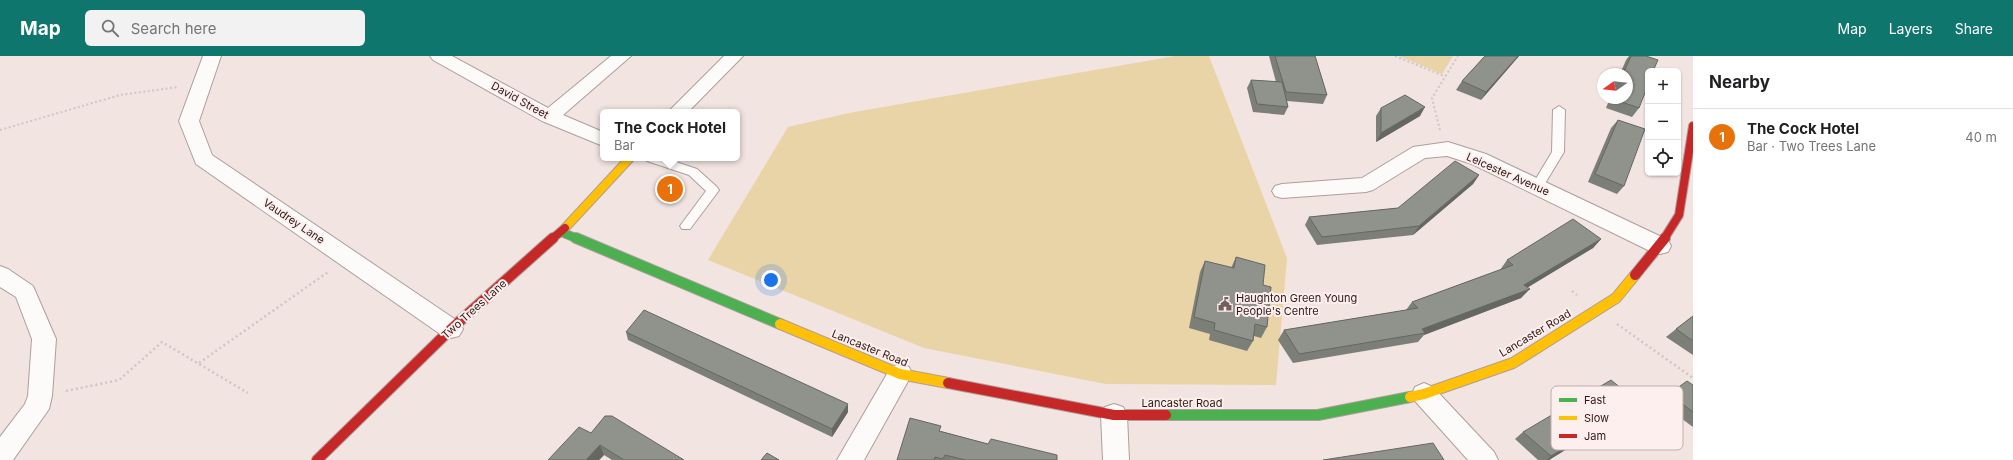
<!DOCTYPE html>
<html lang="en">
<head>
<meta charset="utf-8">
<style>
	:root { --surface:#fff; --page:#f2f2f2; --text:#202124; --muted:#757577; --line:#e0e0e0; --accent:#0f766e }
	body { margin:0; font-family:Inter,sans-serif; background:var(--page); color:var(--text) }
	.controls { position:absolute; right:12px; top:12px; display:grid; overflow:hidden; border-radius:6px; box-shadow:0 1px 3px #0004 }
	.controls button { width:36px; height:36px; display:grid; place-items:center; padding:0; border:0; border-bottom:1px solid var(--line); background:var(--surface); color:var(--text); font:20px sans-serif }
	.compass { position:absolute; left:1597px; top:12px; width:36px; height:36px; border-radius:50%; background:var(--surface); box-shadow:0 1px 3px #0004; rotate:256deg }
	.you { position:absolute; left:771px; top:224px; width:14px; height:14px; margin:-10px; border:3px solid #fff; border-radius:50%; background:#1a73e8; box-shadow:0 0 0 6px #1a73e833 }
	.badge { display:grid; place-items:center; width:26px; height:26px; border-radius:50%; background:var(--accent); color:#fff; font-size:13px; font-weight:700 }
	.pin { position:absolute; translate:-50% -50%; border:2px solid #fff; box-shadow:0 1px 4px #0006 }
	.popup { position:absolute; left:600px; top:53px; width:140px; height:52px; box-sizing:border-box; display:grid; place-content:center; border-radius:6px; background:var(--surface); filter:drop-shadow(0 1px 3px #0005); font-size:13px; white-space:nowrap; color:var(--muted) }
	.popup b { font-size:15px; color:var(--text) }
	.popup::after { content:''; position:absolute; left:50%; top:100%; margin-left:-8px; border:8px solid transparent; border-top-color:var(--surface) }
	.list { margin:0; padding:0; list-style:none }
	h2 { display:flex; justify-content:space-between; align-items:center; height:52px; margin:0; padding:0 16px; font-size:17px }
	h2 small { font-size:13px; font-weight:400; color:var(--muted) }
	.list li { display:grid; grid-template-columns:26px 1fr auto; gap:12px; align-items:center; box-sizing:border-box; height:56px; padding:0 16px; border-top:1px solid var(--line) }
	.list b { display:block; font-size:15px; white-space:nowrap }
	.list p { margin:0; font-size:13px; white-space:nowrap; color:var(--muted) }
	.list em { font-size:13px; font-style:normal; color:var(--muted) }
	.icon { flex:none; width:22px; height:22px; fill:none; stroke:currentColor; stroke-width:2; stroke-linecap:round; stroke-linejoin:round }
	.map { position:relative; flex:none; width:1693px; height:404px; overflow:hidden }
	header { display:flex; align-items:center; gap:24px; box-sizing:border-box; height:56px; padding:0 20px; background:var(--accent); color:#fff }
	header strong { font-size:19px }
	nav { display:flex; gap:22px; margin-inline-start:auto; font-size:14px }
	.search { width:280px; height:36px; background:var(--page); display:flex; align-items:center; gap:10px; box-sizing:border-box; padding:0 14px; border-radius:6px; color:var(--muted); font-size:15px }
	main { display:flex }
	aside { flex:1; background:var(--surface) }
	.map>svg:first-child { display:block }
	.green { fill:#e9d4a7 }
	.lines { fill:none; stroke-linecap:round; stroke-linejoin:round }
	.lane-casing { stroke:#af9e9b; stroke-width:2 }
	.street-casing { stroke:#af9e9b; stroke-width:2 }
	.fast-far1-casing { stroke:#af9e9b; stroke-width:10 }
	.fast-casing { stroke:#af9e9b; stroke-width:12 }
	.slow-far1-casing { stroke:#af9e9b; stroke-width:10 }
	.slow-casing { stroke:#af9e9b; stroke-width:12 }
	.jam-far1-casing { stroke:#af9e9b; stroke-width:10 }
	.jam-casing { stroke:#af9e9b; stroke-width:12 }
	.path-far1 { stroke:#cdc7c5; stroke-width:2; stroke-dasharray:2 2.5; stroke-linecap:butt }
	.path { stroke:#cdc7c5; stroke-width:2.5; stroke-dasharray:2 3; stroke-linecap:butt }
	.lane { fill:#fdfbfa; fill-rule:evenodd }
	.street { fill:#fdfbfa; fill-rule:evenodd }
	.fast-far1 { stroke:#4caf50; stroke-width:8 }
	.fast { stroke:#4caf50; stroke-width:10 }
	.slow-far1 { stroke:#ffc107; stroke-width:8 }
	.slow { stroke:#ffc107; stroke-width:10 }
	.jam-far1 { stroke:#c62828; stroke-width:8 }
	.jam { stroke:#c62828; stroke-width:10 }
	.wall { fill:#7c7e78 }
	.shaded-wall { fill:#656761 }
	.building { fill:#90938b; stroke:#656761 }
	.labels { text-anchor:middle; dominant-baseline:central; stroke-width:4; stroke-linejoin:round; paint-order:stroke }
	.street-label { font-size:11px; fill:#2f1915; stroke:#fdefed }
	.poi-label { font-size:11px; fill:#2f1915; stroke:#fdefed; text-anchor:start }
	.key { fill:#fdefed; stroke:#bfafac; stroke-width:1 }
	.key-label { font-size:11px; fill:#2f1915 }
</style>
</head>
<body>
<header>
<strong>Map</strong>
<div class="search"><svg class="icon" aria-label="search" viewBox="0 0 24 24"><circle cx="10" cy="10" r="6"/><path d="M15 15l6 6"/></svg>Search here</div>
<nav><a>Map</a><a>Layers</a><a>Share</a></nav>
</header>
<main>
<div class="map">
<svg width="1693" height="404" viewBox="0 0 1693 404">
	<rect width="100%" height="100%" fill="#f2e4e1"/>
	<path class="green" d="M1175,0H1209L1287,202L1276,329L1106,328L924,292L708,204L788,71L849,57Z
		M1399,0H1453L1442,18Z"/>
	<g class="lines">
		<g class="lane-casing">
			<path id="lane" d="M1559,50L1565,54L1564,96L1541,134H1533L1531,131L1552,96L1553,54Z
				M645,102H664L697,113L717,131L719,134L717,137L690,173H682L680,170L706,135L689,119L647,105Z"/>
		</g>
		<g class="street-casing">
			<path id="street" d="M203,0H221L199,65L212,99L459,266L463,273L459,280L451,282L443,280L196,108L179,65Z
				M430,0H452L548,52L611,0H631L563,59L603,76V90L542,65L433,4Z
				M724,0H743L688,56H668Z
				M1448,86L1486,98L1668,184L1671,190L1668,196L1660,198L1652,196L1472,108L1447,100L1425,102L1373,134L1366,136L1282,142L1275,140L1272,135L1275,130L1282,128L1362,122L1413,91Z
				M0,210L8,213L33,230L56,283L52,340L49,353L13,404H0V381L25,348L28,340L32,283L16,241L0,231Z
				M900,308L909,311L912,318L864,404H837L891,311Z
				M1424,327L1433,331L1494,396L1498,404H1468L1415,345L1412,338L1415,331Z
				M1114,348L1123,351L1127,359L1129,404H1103L1101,359L1105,351Z"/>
		</g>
		<g class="fast-far1-casing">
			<path id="fast-far1" d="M561,176L578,183"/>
		</g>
		<g class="fast-casing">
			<path id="fast" d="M576,182L780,268
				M1166,359H1318L1410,341"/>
		</g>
		<g class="slow-far1-casing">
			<path id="slow-far1" d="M565,172L630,102"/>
		</g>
		<g class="slow-casing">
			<path id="slow" d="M780,268L900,318L948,327
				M1410,341L1424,338L1513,307L1616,242L1635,219"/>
		</g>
		<g class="jam-far1-casing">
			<path id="jam-far1" d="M552,183L565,172
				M1664,183L1679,159L1693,70"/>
		</g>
		<g class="jam-casing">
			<path id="jam" d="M1635,219L1665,182
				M948,327L1114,359H1166
				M317,404L451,273L553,182"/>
		</g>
		<path class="path-far1" d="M1395,0L1444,20
			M0,74L120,39L178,31
			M1440,74L1432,42L1458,0"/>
		<path class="path" d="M1572,235L1577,239
			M1617,268L1693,322
			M199,307L328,216
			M66,335L119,324L162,286L248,337"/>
		<use href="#lane" class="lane"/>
		<use href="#street" class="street"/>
		<use href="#fast-far1" class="fast-far1"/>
		<use href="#fast" class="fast"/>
		<use href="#slow-far1" class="slow-far1"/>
		<use href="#slow" class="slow"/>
		<use href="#jam-far1" class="jam-far1"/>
		<use href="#jam" class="jam"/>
	</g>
	<path class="wall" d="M1269,0H1315L1327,39L1323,48L1287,45L1288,51L1284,59L1253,56L1247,32L1251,24L1276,26Z
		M1485,0H1519L1481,44L1456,34L1462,25Z
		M1629,0H1646L1639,52L1632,61L1606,52L1610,42H1627V18H1620L1626,4Z
		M1381,52L1420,60L1376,86V60Z
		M1618,64L1624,130L1617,138L1588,126L1611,72Z
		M1479,119L1473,128L1413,179L1317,189L1305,169L1309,161L1398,152Z
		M1601,183L1593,192L1527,231L1521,242L1424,279L1418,286L1293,307L1278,284L1284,274L1406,254L1412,246L1500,214L1507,204Z
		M1236,201L1263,229L1267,271L1261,282L1254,280L1253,285L1247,295L1209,284L1210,278L1189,272L1200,216L1205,205L1231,212Z
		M1693,260V299L1666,281L1676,273Z
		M626,276L848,356L832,381L628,284Z
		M1693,329V371L1659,346L1669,338Z
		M1630,354L1549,404H1538L1515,383L1523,376Z
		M940,375L988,388L1057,404H897Z
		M591,377L684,404H612L604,399L599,404H548Z"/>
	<path class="shaded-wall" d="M1518,0H1519L1481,44L1486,36Z
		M1425,51L1420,60L1376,86L1381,77Z
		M1479,119L1473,128L1413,179L1419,170Z
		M1601,183L1593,192L1517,238L1530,233L1521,242L1424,279L1425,277L1422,273L1524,229Z
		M1639,347L1630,354L1549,404H1547L1551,400Z
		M848,348V356L832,381V373Z
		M600,389L604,399L599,404H586Z"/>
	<path class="building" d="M1275,0H1315L1327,39L1286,36Z
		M1485,0H1518L1486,36L1462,25Z
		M1631,0H1646L1658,4L1653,15H1648V29L1639,52L1613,43V42H1627V18H1623Z
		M1251,24L1282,26L1288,51L1257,48Z
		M1405,39L1425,51L1381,77V52Z
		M1618,64L1645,73L1624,130L1595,118Z
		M1455,105L1479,119L1419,170L1322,181L1309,161L1398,152Z
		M1573,163L1601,183L1524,229L1530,233L1422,273L1425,277L1299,298L1284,274L1418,252L1412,246L1513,209L1507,204Z
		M1236,201L1265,209L1263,229L1271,231L1267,271L1255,268L1253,285L1214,274L1215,267L1194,261L1205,205L1234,212Z
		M644,254L848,348L832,373L626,276Z
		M1693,260V285L1676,273Z
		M1611,324L1639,347L1551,400L1523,376Z
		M1687,325L1693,329V356L1669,338Z
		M605,360H612L684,404H624L600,389L586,404H548L579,371L591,377Z
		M910,362L941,370L939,375L988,388L991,383L1057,399V404H966L945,399L943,403L935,401L934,404H897Z
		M1433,387L1444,404H1323Z
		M767,397L779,404H761Z"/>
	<defs>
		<g id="civic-bare" transform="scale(1.08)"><path d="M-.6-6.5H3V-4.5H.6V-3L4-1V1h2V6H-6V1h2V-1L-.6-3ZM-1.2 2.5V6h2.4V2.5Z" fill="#73605c" stroke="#fdefed" stroke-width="2.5" paint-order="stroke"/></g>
	</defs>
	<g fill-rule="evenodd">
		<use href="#civic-bare" x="1225" y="248"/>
	</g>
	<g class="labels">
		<g class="street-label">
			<text transform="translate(520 44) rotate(29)">David Street</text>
			<text transform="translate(1508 118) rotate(24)">Leicester Avenue</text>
			<text transform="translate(294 165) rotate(34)">Vaudrey Lane</text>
			<text transform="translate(474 253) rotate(-42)">Two Trees Lane</text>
			<text transform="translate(1535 277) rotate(-31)">Lancaster Road</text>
			<text transform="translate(870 292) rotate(22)">Lancaster Road</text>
			<text x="1182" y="347">Lancaster Road</text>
		</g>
		<g class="poi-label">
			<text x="1236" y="242">Haughton Green Young<tspan x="1236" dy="13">People's Centre</tspan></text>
		</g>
	</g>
	<rect x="1551" y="330" width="132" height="64" rx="6" class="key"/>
	<rect x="1559" y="342" width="18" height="4" fill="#4caf50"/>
	<rect x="1559" y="360" width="18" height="4" fill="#ffc107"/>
	<rect x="1559" y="378" width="18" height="4" fill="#c62828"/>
	<g class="key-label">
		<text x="1584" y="348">Fast</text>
		<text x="1584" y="366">Slow</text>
		<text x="1584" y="384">Jam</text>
	</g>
</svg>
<div class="controls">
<button>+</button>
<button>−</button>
<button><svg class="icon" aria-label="locate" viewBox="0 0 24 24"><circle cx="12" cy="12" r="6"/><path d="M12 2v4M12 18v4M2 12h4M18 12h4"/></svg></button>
</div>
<svg class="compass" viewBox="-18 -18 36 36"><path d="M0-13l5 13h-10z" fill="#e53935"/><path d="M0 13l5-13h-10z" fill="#757577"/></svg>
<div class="you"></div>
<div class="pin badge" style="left:670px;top:133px;background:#e8710a">1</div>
<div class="popup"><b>The Cock Hotel</b>Bar</div>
</div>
<aside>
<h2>Nearby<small></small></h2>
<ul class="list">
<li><span class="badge" style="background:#e8710a">1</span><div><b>The Cock Hotel</b><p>Bar · Two Trees Lane</p></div><em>40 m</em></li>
</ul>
</aside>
</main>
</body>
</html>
